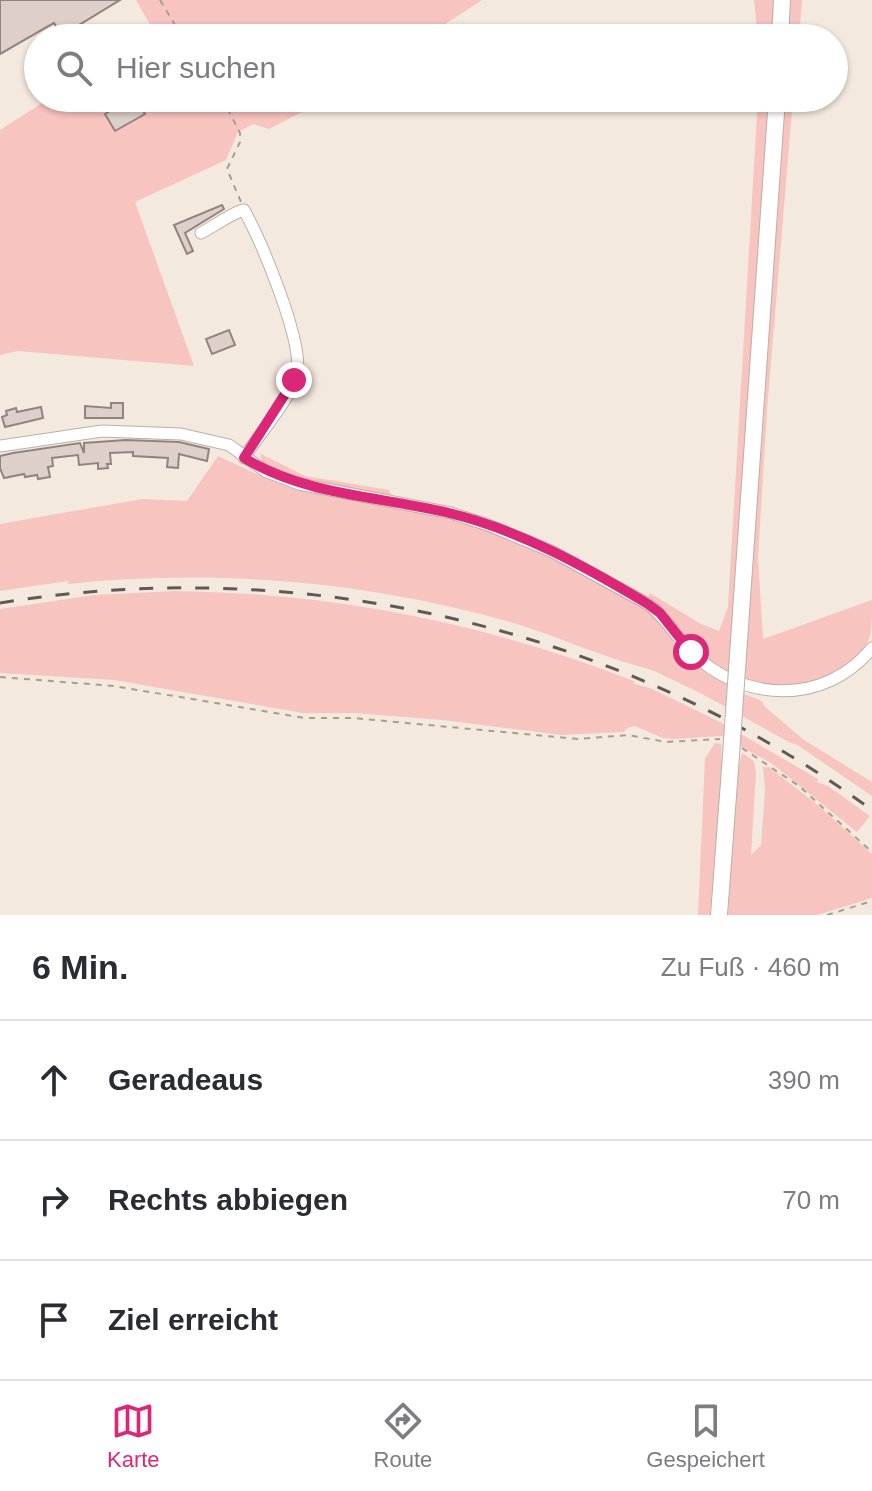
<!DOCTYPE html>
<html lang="de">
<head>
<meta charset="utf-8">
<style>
	:root { --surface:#fff; --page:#f2f2f3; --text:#2b2b33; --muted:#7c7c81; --line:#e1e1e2; --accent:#db2777 }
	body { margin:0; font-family:Arial,sans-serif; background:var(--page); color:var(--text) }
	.stop { position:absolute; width:24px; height:24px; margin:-18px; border:6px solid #db2777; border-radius:50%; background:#fff }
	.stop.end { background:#db2777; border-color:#fff; box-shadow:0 2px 8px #0008 }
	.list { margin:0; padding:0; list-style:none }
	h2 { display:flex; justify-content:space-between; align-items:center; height:104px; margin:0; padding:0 32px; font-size:34px }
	h2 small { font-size:26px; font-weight:400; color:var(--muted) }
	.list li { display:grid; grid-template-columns:52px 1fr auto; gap:24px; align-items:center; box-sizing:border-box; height:120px; padding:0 32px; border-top:2px solid var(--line) }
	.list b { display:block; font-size:30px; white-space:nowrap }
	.list em { font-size:26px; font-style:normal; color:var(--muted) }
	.icon { flex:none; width:44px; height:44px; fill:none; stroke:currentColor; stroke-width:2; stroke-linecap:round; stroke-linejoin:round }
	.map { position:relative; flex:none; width:872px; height:915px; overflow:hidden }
	.search { position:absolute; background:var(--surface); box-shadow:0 2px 6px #0004; left:24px; right:24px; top:24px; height:88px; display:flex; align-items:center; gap:20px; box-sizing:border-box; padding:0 28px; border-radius:44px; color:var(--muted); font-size:30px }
	.sheet { height:464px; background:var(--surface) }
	nav { display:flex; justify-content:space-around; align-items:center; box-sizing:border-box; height:112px; border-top:2px solid var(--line); background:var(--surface); font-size:22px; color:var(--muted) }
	nav a { display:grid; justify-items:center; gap:4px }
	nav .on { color:var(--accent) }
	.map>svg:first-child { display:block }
	.green { fill:#f7c4bf }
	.building { fill:#decfc9; stroke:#91847e; stroke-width:2 }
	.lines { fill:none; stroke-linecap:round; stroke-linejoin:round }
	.minor-casing { stroke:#bbb0a6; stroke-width:13 }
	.highway-casing { stroke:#bbb0a6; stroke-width:18 }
	.path { stroke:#a69e95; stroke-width:2; stroke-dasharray:6 6; stroke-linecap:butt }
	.minor { stroke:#fff; stroke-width:11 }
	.highway { stroke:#fff; stroke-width:16 }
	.rail { stroke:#615a54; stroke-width:3; stroke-dasharray:14 14; stroke-linecap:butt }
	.highway-bridge-casing { stroke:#bbb0a6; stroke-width:18; stroke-linecap:butt }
	.highway-bridge { stroke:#fff; stroke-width:16 }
	.route { stroke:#db2777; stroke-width:10 }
</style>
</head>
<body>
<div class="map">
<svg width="872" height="915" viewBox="0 0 872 915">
	<rect width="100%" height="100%" fill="#f4e9de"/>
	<path class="green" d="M136,0H482L424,38H141L153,30Z
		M754,0H802L799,38H758Z
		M50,98H132L106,113L115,130L144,114L135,98H329L269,129L253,124L238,132L226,160L135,202L194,366L18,351L0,355V130Z
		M758,98H793L767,410L758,557L763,639L872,600C872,641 872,648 837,671C791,700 733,682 694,649C677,634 663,615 648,599L650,593L701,624L719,631L728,607Z
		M261,454L305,476L389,490L391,494L390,497L337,490L262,467Z
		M218,456L263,477L299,488L338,498L402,507L488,530L553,557L645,608L673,640L674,648L679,655L691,659L744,694L762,701L764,706L804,740L872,782V796L796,744L791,743C751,722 713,698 673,680C664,676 654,670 645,668C606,658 561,638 520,625C374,582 220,568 68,584V581L0,591V524L142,499L187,501Z
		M175,591C334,593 486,623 634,681V684L650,688L720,722L818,779L817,782L828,786L870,816L857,832L771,763L722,736L674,739L663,738L635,726L627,728L624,732L561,735L442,720L354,713H303L114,680L0,673V609L94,595Z
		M715,743L721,744L722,765L710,915H698L705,758Z
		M742,753L754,761L756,773L751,855L761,845L765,791L763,767H769L819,806L872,854V898L817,915H728L737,775Z"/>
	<path class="building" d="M0,0H120L61,36L54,23L0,54Z
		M132,98H135L145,114L115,131L105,114Z
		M222,205L224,209L185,233L193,251L187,254L174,225Z
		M229,330L235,345L212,354L206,339Z
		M111,403H123V418H85V406L111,408Z
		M41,407L43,418L5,427L2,417L7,415L6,411L16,408L17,412Z
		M126,440L179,442L209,449L207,461L179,454L178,468L167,467L168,458L133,456V452L110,453L111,464H107L108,468L98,469V463L79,465L78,455L52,458L53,466L48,467L50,477L38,479L37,475L25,477L24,474L4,478L0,468V456L13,453L80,443L84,453V443Z"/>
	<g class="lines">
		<g class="minor-casing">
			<path id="minor" d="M201,233C213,227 233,212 244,210C261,241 304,342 297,374C291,399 258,435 244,458
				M0,446L102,431L181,434L229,445L265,471L299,484L451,513L488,525L553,552L648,604C665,617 675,635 690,651C742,703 825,706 872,648"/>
		</g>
		<g class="highway-casing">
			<path id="highway" d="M780,38L782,0
				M738,655L777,98
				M719,915L730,769"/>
		</g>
		<path class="path" d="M160,0L183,38
			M222,98L240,133V142L227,169L241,202
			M0,677L114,686L305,718H353L578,739L628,735L666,742L720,739
			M742,748L799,786L872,852
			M827,915L872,901"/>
		<use href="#minor" class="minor"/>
		<use href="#highway" class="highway"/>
		<path class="rail" d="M0,603C305,553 622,628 872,810"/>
		<g class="highway-bridge-casing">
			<path id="highway-bridge" d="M730,769L738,655"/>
		</g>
		<use href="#highway-bridge" class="highway-bridge"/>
	</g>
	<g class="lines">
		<path class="route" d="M294,380L244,458C307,496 379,496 449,513C520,530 586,567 648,604L660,613L691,652"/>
	</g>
</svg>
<div class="stop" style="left:691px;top:652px"></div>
<div class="stop end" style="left:294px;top:380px"></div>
<div class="search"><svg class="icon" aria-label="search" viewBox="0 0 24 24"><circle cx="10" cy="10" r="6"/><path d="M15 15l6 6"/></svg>Hier suchen</div>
</div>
<section class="sheet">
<h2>6 Min.<small>Zu Fuß · 460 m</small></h2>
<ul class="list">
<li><svg class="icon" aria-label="ahead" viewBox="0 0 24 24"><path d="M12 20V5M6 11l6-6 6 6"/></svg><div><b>Geradeaus</b></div><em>390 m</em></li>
<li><svg class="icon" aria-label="right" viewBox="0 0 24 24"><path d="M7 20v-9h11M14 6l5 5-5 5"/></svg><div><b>Rechts abbiegen</b></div><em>70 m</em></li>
<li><svg class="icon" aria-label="arrive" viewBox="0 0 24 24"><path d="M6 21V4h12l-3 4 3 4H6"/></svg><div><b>Ziel erreicht</b></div></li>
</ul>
</section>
<nav>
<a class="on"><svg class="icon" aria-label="map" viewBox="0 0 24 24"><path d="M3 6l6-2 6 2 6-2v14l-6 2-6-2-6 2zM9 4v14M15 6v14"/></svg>Karte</a>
<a><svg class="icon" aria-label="directions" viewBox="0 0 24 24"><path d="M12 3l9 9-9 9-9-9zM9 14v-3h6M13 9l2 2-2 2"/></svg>Route</a>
<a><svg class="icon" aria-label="saved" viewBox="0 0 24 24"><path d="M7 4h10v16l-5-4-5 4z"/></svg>Gespeichert</a>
</nav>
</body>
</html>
